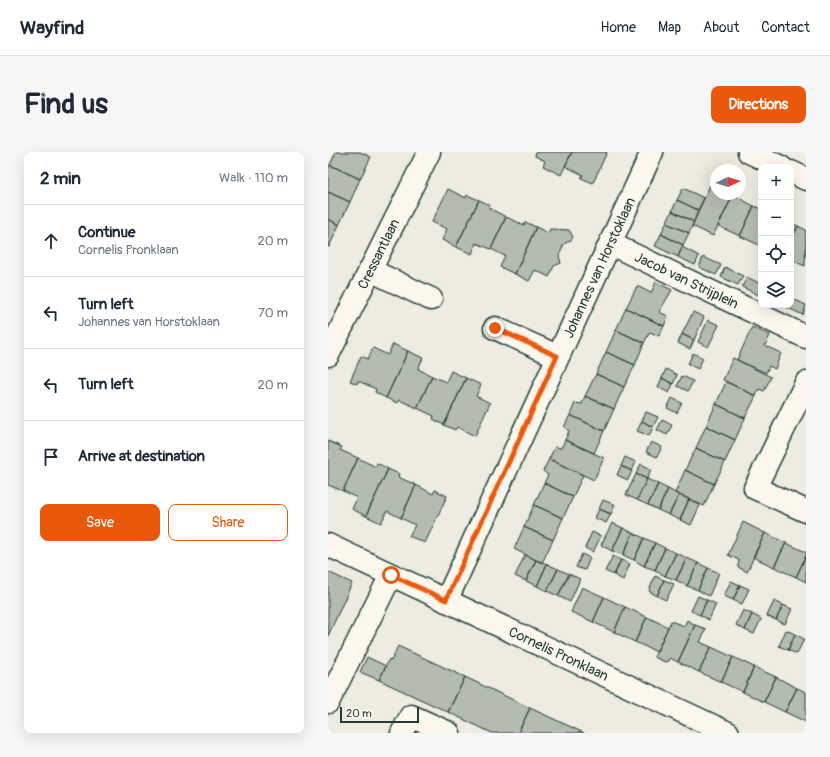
<!DOCTYPE html>
<html lang="en">
<head>
<meta charset="utf-8">
<style>
	:root { --surface:#fff; --page:#f6f6f7; --text:#1f2937; --muted:#747a83; --line:#e0e1e3; --accent:#ea580c }
	body { margin:0; font-family:Pangolin,sans-serif; background:var(--page); color:var(--text) }
	.controls { position:absolute; right:12px; top:12px; display:grid; overflow:hidden; border-radius:8px; box-shadow:0 4px 16px #0002 }
	.controls button { width:36px; height:36px; display:grid; place-items:center; padding:0; border:0; border-bottom:1px solid var(--line); background:var(--surface); color:var(--text); font:20px sans-serif }
	.compass { position:absolute; left:382px; top:12px; width:36px; height:36px; border-radius:50%; background:var(--surface); box-shadow:0 4px 16px #0002; rotate:86deg }
	.scale { position:absolute; left:12px; bottom:10px; width:79px; box-sizing:border-box; padding-left:4px; border:2px solid #1f3d34; border-top:0; font-size:11px; line-height:14px; white-space:nowrap; color:#1f3d34; -webkit-text-stroke:3px #fbf7ec; paint-order:stroke }
	.stop { position:absolute; width:12px; height:12px; margin:-9px; border:3px solid #ea580c; border-radius:50%; background:#fff }
	.stop.end { background:#ea580c; border-color:#fff; box-shadow:0 1px 4px #0008 }
	.list { margin:0; padding:0; list-style:none }
	h2 { display:flex; justify-content:space-between; align-items:center; height:52px; margin:0; padding:0 16px; font-size:17px }
	h2 small { font-size:13px; font-weight:400; color:var(--muted) }
	.list li { display:grid; grid-template-columns:26px 1fr auto; gap:12px; align-items:center; box-sizing:border-box; height:72px; padding:0 16px; border-top:1px solid var(--line) }
	.list b { display:block; font-size:15px; white-space:nowrap }
	.list p { margin:0; font-size:13px; white-space:nowrap; color:var(--muted) }
	.list em { font-size:13px; font-style:normal; color:var(--muted) }
	.actions { display:flex; gap:8px; padding:12px 16px }
	.actions a { flex:1; padding:9px 0; border:1px solid var(--accent); border-radius:8px; text-align:center; font-size:14px; color:var(--accent) }
	.actions .main { background:var(--accent); color:#fff }
	.icon { flex:none; width:22px; height:22px; fill:none; stroke:currentColor; stroke-width:2; stroke-linecap:round; stroke-linejoin:round }
	.map { position:relative; flex:none; width:478px; height:581px; overflow:hidden; border-radius:8px }
	header { display:flex; align-items:center; gap:24px; box-sizing:border-box; height:56px; padding:0 20px; background:var(--surface); border-bottom:1px solid var(--line) }
	header strong { font-size:19px }
	nav { display:flex; gap:22px; margin-inline-start:auto; font-size:14px }
	.intro { display:flex; align-items:center; justify-content:space-between; box-sizing:border-box; height:96px; padding:0 24px }
	h1 { margin:0; font-size:28px }
	.button { padding:10px 18px; border-radius:8px; background:var(--accent); color:#fff; font-size:14px; font-weight:700 }
	main { display:flex; gap:24px; padding:0 24px }
	aside { flex:1; background:var(--surface); border-radius:8px; box-shadow:0 4px 16px #0002 }
	.map>svg:first-child { display:block }
	.building { fill:#b4bbb0; stroke:#1f3d34 }
	.lines { fill:none; stroke-linecap:round; stroke-linejoin:round }
	.minor-casing { stroke:#1f3d34; stroke-width:25 }
	.minor { stroke:#fbf7ec; stroke-width:22 }
	.route { stroke:#ea580c; stroke-width:5 }
	.labels { text-anchor:middle; dominant-baseline:central; stroke-width:3.5; stroke-linejoin:round; paint-order:stroke }
	.street-label { font-size:14px; fill:#1f3d34; stroke:#fbf7ec }
</style>
</head>
<body>
<header>
<strong>Wayfind</strong>
<nav><a>Home</a><a>Map</a><a>About</a><a>Contact</a></nav>
</header>
<div class="intro"><h1>Find us</h1><a class="button">Directions</a></div>
<main>
<aside>
<h2>2 min<small>Walk · 110 m</small></h2>
<ul class="list">
<li><svg class="icon" aria-label="ahead" viewBox="0 0 24 24"><path d="M12 20V5M6 11l6-6 6 6"/></svg><div><b>Continue</b><p>Cornelis Pronklaan</p></div><em>20 m</em></li>
<li><svg class="icon" aria-label="left" viewBox="0 0 24 24"><path d="M17 20v-9H6M10 6l-5 5 5 5"/></svg><div><b>Turn left</b><p>Johannes van Horstoklaan</p></div><em>70 m</em></li>
<li><svg class="icon" aria-label="left" viewBox="0 0 24 24"><path d="M17 20v-9H6M10 6l-5 5 5 5"/></svg><div><b>Turn left</b></div><em>20 m</em></li>
<li><svg class="icon" aria-label="arrive" viewBox="0 0 24 24"><path d="M6 21V4h12l-3 4 3 4H6"/></svg><div><b>Arrive at destination</b></div></li>
</ul>
<div class="actions"><a class="main">Save</a><a>Share</a></div>
</aside>
<div class="map">
<svg width="478" height="581" viewBox="0 0 478 581">
	<rect width="100%" height="100%" fill="#eeece1"/>
	<filter id="ink" filterUnits="userSpaceOnUse"><feTurbulence type="fractalNoise" baseFrequency=".025" numOctaves="2"/><feDisplacementMap in="SourceGraphic" scale="8" xChannelSelector="R" yChannelSelector="G"/><feConvolveMatrix kernelMatrix="1 2 1 2 8 2 1 2 1" color-interpolation-filters="sRGB"/></filter>
	<g filter="url(#ink)">
		<path class="building" d="M8,0H32L43,5L32,27L2,13Z
			M208,0H244L233,23L215,14L217,9L207,4Z
			M244,0H279L265,31L253,26L255,23L237,14Z
			M2,13L32,27L22,50L0,40V18Z
			M382,33L388,36V42L405,43L385,84L364,74Z
			M355,36L376,46L370,58L349,48Z
			M120,37L138,46L139,43L151,48L128,95L114,88L119,77L104,70Z
			M0,40L22,50L11,73L0,67Z
			M405,43L426,54L412,84L390,74Z
			M151,48L162,53L161,56L178,65L163,97L148,91L144,102L128,95Z
			M349,48L370,58L366,70L344,59Z
			M426,54L433,57V94L412,84Z
			M344,59L366,70L361,81L338,71Z
			M178,65L196,73L197,70L208,75L187,122L172,115L177,104L163,97Z
			M0,67L11,73L1,95H0Z
			M338,71L361,81L355,93L333,82Z
			M463,71L470,74L463,88Z
			M470,74L478,78L477,114L463,108V88Z
			M208,75L220,81L222,77L241,78L245,85L243,88L236,92L231,104L233,111L226,114L221,125L207,118L201,129L187,122Z
			M333,82L355,93L350,105L327,94Z
			M354,95L371,104L367,113L350,105Z
			M375,105L393,113L388,123L371,115Z
			M397,115L415,124L410,133L393,125Z
			M419,125L433,132L431,143L414,135Z
			M328,130L344,138L331,160L340,164L336,174L298,156L309,134L323,141Z
			M463,146L478,153L475,163L458,155L459,153H463Z
			M298,156L336,174L331,184L322,180L316,191L288,178Z
			M365,160L376,165L366,188L354,182Z
			M380,168L391,173L380,195L370,190Z
			M424,175L442,183L437,194L453,201L447,217L441,214L438,221L409,208Z
			M288,178L316,191L307,213L278,200Z
			M354,182L366,188L362,197L350,191Z
			M65,192L80,199L58,246L47,240L48,237L30,229L29,232L22,229L33,204L40,207L45,196L60,203Z
			M80,199L95,206L90,217L104,224L89,256L71,248L69,251L58,246Z
			M278,200L307,213L296,235L268,222Z
			M365,201L375,206L370,217L360,212Z
			M405,206L443,225L436,239L431,237L428,244L395,228Z
			M338,217L349,223L345,232L334,226Z
			M123,219L138,226L116,273L105,267L106,264L89,256L104,224L118,230Z
			M268,222L296,235L286,257L257,244Z
			M354,224L365,229L360,239L349,234Z
			M138,226L153,233L148,244L162,251L147,284L129,275L127,278L116,273Z
			M334,226L345,232L341,241L330,235Z
			M398,230L428,244L417,266L388,252Z
			M257,244L286,257L276,279L242,263L247,251L254,252Z
			M344,246L354,251L349,261L339,256Z
			M388,252L417,266L407,288L378,274Z
			M318,260L330,265L325,275L314,269Z
			M242,263L276,279L266,301L237,288L241,279L236,275Z
			M334,268L344,273L339,283L329,278Z
			M314,269L325,275L321,284L309,279Z
			M378,274L407,288L397,310L368,296Z
			M237,288L276,306L266,328L221,307L227,295L233,296Z
			M0,289L14,295L12,298L30,306L15,339L0,333Z
			M323,290L334,295L329,305L318,300Z
			M368,296L397,310L386,332L357,318Z
			M297,305L308,310L304,319L293,314Z
			M30,306L48,315L49,311L60,317L38,364L24,357L29,346L15,339Z
			M221,307L255,323L245,345L216,331L220,323L215,319Z
			M313,312L323,317L319,327L308,322Z
			M293,314L304,319L300,328L289,323Z
			M60,317L71,322L70,325L88,333L73,366L59,359L53,371L38,364Z
			M357,318L386,332L376,354L347,341Z
			M308,322L319,327L309,348L298,343Z
			M319,327L330,332L320,353L309,348Z
			M216,331L245,345L235,366L206,353Z
			M330,332L340,337L330,358L320,353Z
			M88,333L105,342L107,338L119,344L97,391L81,384L87,373L73,366Z
			M340,337L351,343L341,363L330,358Z
			M351,343L361,347L352,368L341,363Z
			M361,347L372,353L363,373L352,368Z
			M275,348L287,353L283,362L271,357Z
			M206,353L235,366L225,388L196,375Z
			M271,357L283,362L278,371L267,366Z
			M415,370L437,381L419,420L410,415L411,408L400,403Z
			M284,371L295,376L284,399L273,393Z
			M196,375L225,388L214,411L186,397Z
			M295,376L305,381L295,403L284,399Z
			M264,380L273,384L265,400L257,396Z
			M305,381L316,386L306,408L295,403Z
			M437,381L458,391L446,415L425,405Z
			M316,386L327,391L316,414L306,408Z
			M327,391L337,396L327,418L316,414Z
			M458,391L478,400V404L468,425L446,415Z
			M337,396L348,401L337,424L327,418Z
			M348,401L359,406L348,428L337,424Z
			M254,402L262,406L257,418L248,415Z
			M197,403L208,408L198,429L187,424Z
			M285,404L293,408L286,423L277,419Z
			M478,404V430L468,425Z
			M359,406L370,411L359,434L348,428Z
			M208,408L219,412L209,434L198,429Z
			M293,408L302,412L295,428L286,423Z
			M370,411L380,416L370,438L359,434Z
			M219,412L230,417L219,439L209,434Z
			M380,416L391,421L381,444L370,438Z
			M230,417L241,422L230,444L219,439Z
			M0,420L24,431L0,484Z
			M241,422L252,427L242,450L230,444Z
			M327,424L336,428L329,444L321,439Z
			M336,428L346,432L338,448L329,444Z
			M403,429L412,433L405,448L396,444Z
			M412,433L421,437L414,452L405,448Z
			M254,435L276,445L265,470L243,460Z
			M370,444L379,448L372,463L363,459Z
			M276,445L297,455L286,480L265,470Z
			M379,448L388,452L381,468L372,463Z
			M446,449L455,453L448,468L439,464Z
			M455,453L464,457L457,472L448,468Z
			M297,455L319,465L307,490L286,480Z
			M415,458L424,462L417,478L408,473Z
			M424,462L433,467L426,482L417,478Z
			M319,465L340,475L329,500L307,490Z
			M359,468L367,473L350,510L342,506L341,509L337,510L326,505L343,469L356,474Z
			M367,473L378,477L372,490L383,495L371,520L350,510Z
			M458,478L467,482L460,498L451,494Z
			M467,482L476,487L469,502L460,498Z
			M70,494L137,525L120,560L51,528L61,507L63,509Z
			M383,495L405,505L393,530L371,520Z
			M39,505L58,514L51,528L32,520Z
			M405,505L426,515L415,540L393,530Z
			M426,515L448,525L436,550L415,540Z
			M137,525L202,556L190,581H164L120,560Z
			M448,525L469,536L457,560L436,550Z
			M469,536L478,540V570L457,560Z
			M202,556L256,581H190Z"/>
		<g class="lines">
			<g class="minor-casing">
				<g id="minor">
					<path d="M421,0L453,15"/>
					<path d="M463,20L478,27"/>
					<path id="s1" d="M283,92L478,185"/>
					<path d="M42,118L103,147"/>
					<path d="M167,176L229,204"/>
					<path id="s2" d="M0,203L101,0"/>
					<path d="M478,231L427,336L478,359"/>
					<path id="s3" d="M0,393L400,581"/>
					<path id="s4" d="M118,449L324,0"/>
					<path d="M0,550L63,423"/>
					<path d="M74,581L83,564L121,581"/>
				</g>
			</g>
			<use href="#minor" class="minor"/>
		</g>
	</g>
	<g class="lines" filter="url(#ink)">
		<path class="route" d="M63,423L118,448L229,204L167,176"/>
	</g>
	<g class="labels">
		<g class="street-label">
			<text stroke="none"><textPath href="#s2" startOffset="113">Cressantlaan</textPath></text>
			<text stroke="none"><textPath href="#s4" startOffset="367">Johannes van Horstoklaan</textPath></text>
			<text stroke="none"><textPath href="#s1" startOffset="84">Jacob van Strijplein</textPath></text>
			<text stroke="none"><textPath href="#s3" startOffset="255">Cornelis Pronklaan</textPath></text>
		</g>
	</g>
</svg>
<div class="controls">
<button>+</button>
<button>−</button>
<button><svg class="icon" aria-label="locate" viewBox="0 0 24 24"><circle cx="12" cy="12" r="6"/><path d="M12 2v4M12 18v4M2 12h4M18 12h4"/></svg></button>
<button><svg class="icon" aria-label="layers" viewBox="0 0 24 24"><path d="M12 4l9 5-9 5-9-5zM3 14l9 5 9-5"/></svg></button>
</div>
<svg class="compass" viewBox="-18 -18 36 36"><path d="M0-13l5 13h-10z" fill="#e53935"/><path d="M0 13l5-13h-10z" fill="#747a83"/></svg>
<div class="scale">20 m</div>
<div class="stop" style="left:63px;top:423px"></div>
<div class="stop end" style="left:167px;top:176px"></div>
</div>
</main>
</body>
</html>
